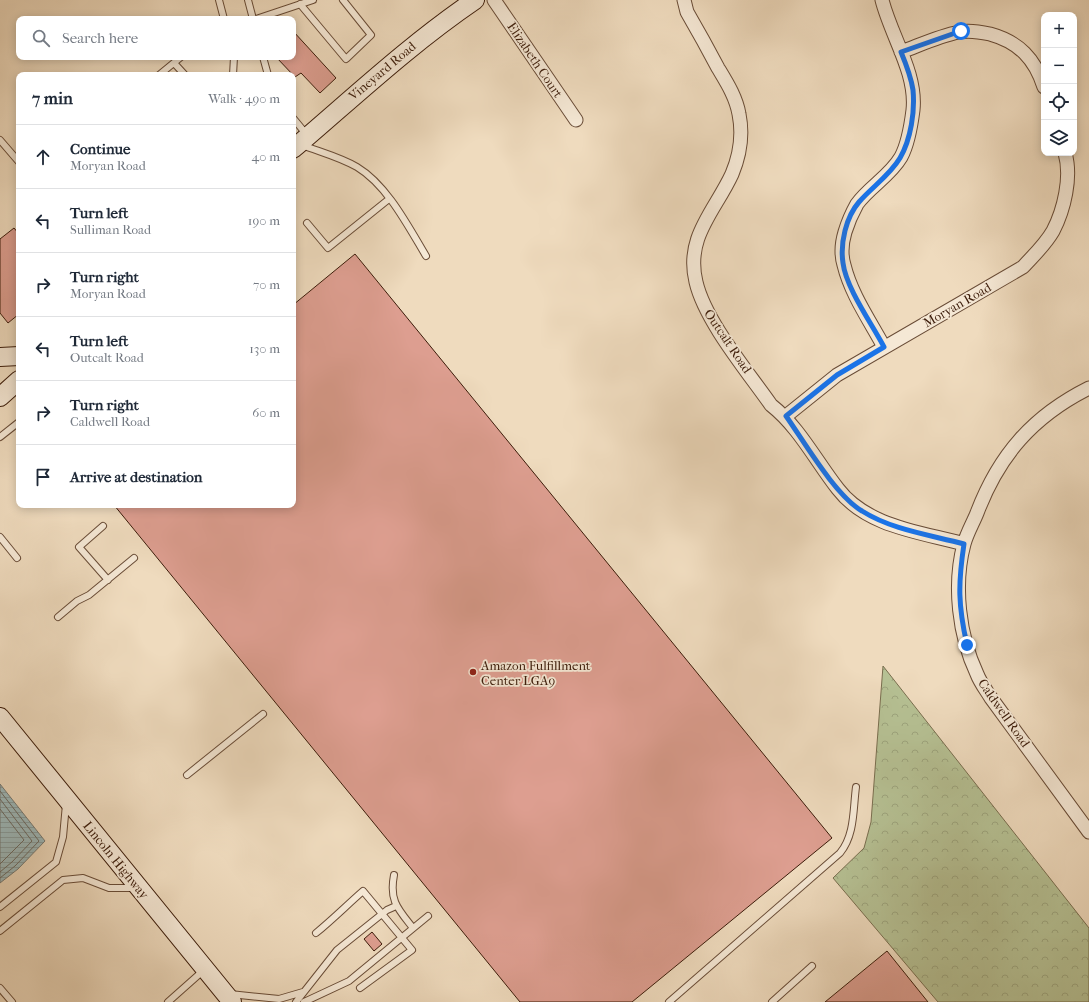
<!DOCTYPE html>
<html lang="en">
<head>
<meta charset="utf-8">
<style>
	:root { --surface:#fff; --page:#f6f6f7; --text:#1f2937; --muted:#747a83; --line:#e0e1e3 }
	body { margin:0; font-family:"IM FELL French Canon",serif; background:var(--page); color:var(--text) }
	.controls { position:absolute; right:12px; top:12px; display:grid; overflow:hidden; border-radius:8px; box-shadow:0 2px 10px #0003 }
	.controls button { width:36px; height:36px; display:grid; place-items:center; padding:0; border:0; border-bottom:1px solid var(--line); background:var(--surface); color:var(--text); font:20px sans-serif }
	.stop { position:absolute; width:12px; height:12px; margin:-9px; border:3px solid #1a73e8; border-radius:50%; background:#fff }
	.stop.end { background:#1a73e8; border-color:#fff; box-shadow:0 1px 4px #0008 }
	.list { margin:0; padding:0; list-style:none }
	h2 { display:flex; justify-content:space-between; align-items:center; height:52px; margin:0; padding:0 16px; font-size:17px }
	h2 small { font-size:13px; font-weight:400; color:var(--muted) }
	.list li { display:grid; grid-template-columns:26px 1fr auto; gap:12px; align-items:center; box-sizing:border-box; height:64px; padding:0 16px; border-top:1px solid var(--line) }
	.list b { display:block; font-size:15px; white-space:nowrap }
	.list p { margin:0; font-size:13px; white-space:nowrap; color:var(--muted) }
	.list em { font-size:13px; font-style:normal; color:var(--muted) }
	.icon { flex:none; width:22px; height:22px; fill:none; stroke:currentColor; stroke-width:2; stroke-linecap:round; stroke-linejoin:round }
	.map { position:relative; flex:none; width:1089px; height:1002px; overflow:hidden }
	.search { position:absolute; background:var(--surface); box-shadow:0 2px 10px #0003; left:16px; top:16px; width:280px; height:44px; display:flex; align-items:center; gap:10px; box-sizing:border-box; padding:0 14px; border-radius:8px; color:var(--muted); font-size:15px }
	.panel { position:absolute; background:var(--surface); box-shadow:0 2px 10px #0003; left:16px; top:72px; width:280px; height:436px; border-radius:8px }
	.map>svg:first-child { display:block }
	.forest { fill:url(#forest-crowns); stroke:#796e4f }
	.water { fill:url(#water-rules); stroke:#767a74 }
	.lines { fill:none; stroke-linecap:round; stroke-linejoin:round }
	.shore { stroke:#6c6a62; stroke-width:1 }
	.building { fill:#dd9e90; stroke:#3c1c0a }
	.lane-casing { stroke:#694c37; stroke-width:8 }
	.street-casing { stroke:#694c37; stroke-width:15 }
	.secondary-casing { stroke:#3c1c0a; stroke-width:20 }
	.lane { stroke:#f5e8d5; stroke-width:6 }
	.street { stroke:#f5e8d5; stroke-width:13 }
	.secondary { stroke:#f5e8d5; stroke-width:18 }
	.route { stroke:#1a73e8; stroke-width:5 }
	.poi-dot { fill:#8f2418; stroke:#f5e8d5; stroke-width:1.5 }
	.labels { text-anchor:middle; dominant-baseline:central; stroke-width:3.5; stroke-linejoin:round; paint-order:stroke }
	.street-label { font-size:13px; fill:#3c1c0a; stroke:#f5e8d5 }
	.poi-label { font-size:13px; fill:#3c1c0a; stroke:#f5e8d5; text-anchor:start }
</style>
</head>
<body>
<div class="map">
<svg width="1089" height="1002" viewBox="0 0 1089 1002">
	<defs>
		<pattern id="forest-crowns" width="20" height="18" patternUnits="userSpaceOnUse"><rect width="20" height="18" fill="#b6c194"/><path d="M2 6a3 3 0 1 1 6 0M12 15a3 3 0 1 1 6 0" fill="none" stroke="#9da57e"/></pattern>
		<pattern id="water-rules" width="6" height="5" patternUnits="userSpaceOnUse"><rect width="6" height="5" fill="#9db9bb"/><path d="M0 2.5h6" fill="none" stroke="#889e9f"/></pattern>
	</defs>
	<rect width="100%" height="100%" fill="#efdbbe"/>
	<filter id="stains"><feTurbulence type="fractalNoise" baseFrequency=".005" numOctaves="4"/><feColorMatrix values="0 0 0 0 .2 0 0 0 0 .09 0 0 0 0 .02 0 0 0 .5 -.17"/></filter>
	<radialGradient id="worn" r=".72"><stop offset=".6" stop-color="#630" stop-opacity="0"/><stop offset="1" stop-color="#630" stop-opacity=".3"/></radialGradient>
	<path class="forest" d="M883,666L1089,928V1002H938L833,878L864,848L871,822Z"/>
	<path class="water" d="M0,784L45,841L18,869L0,883Z"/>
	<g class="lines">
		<path class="shore" d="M0,791L39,841L15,866L0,878
			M0,799L32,841L12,862L0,872
			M0,809L24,840L0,864"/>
	</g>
	<path class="building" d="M293,31L336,78L320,93L301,73L295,77L276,57H293Z
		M14,228L19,234V314L8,323L0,313V239Z
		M355,254L832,838L632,1002H520L114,505H293V305Z
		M372,932L382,944L374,951L364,939Z
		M887,951L928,1002H825Z"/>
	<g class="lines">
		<g class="lane-casing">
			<path id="lane" d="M219,0L224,19
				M248,0L253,19
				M300,4L346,59L371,35L343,0
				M256,19L313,0
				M263,57L268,75
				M174,63L185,75
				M159,75L181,57
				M233,75L234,57
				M293,118L307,135
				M0,140L19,162
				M302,145C320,152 340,157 357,167C387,185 408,226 426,256
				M307,223L328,248L389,199
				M0,437L19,422
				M103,526L79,547L108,580
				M0,537L17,558
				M58,617L77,601L89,595L134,558
				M187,775L263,714
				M394,875C389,901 398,909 413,928
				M0,907L56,862L63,837L66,804
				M0,931L63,880L83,878L109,888H136
				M316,933C332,920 347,905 363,891L412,950L360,988
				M0,988L12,1002
				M230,994L279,999L303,992
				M168,1002L204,970
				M296,1002L337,950L387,910L396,906
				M304,1002L349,981L428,916
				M669,1002L840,853C855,835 853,809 856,787
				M772,1002L812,966"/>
		</g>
		<g class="street-casing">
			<path id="street" d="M494,0L576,120
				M684,0L687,12C698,31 708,49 718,68C727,83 736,97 739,114C743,134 740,155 732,174C715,211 685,237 696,282C705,321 748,372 771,405C799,427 816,461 838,489C867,527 921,532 964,544
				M882,0C891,36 917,73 913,110C911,126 908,144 901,157C890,176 869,187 857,204C852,213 848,222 845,232C842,242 841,255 844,265C851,294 870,321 884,347
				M901,52C920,45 939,36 959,32C968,30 981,32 990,34C1019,42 1035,59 1044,87
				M1089,388C1033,416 999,455 977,513C973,523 967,533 964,544C953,585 959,636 977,674C980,682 986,690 991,698L1089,832
				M786,416L837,375L1023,267C1033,256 1045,245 1053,231C1064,210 1072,177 1065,153"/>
		</g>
		<g class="secondary-casing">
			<path id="secondary" d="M293,149C353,98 409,45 475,0
				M0,357L19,356
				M0,397L19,380
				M0,717L232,1002"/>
		</g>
		<use href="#lane" class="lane"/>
		<use href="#street" class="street"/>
		<use href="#secondary" class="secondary"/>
	</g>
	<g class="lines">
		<path class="route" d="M961,31L901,52C906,64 911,77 913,90C915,111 911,139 900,158C890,175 872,187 859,202C846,217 840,243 843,263C846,288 872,324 884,347L837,375L786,416C805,443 835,495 862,511C892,530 931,535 964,544C958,584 958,605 967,645"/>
	</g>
	<circle class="poi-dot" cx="473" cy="672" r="4"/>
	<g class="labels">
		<g class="street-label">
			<text transform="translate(535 60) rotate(56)">Elizabeth Court</text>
			<text transform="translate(382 71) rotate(-40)">Vineyard Road</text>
			<text transform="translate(957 305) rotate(-30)">Moryan Road</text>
			<text transform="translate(728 341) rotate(56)">Outcalt Road</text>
			<text transform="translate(1004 713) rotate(55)">Caldwell Road</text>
			<text transform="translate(116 860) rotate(51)">Lincoln Highway</text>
		</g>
		<g class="poi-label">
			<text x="481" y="665">Amazon Fulfillment<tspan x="481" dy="15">Center LGA9</tspan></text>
		</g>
	</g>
	<rect width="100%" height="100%" filter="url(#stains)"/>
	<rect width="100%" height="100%" fill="url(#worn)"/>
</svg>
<div class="controls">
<button>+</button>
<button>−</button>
<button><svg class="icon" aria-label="locate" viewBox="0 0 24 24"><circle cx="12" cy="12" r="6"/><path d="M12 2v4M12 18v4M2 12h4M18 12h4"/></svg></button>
<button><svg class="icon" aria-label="layers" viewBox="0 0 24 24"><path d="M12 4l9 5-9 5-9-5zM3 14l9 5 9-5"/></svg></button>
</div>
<div class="stop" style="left:961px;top:31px"></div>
<div class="stop end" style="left:967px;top:645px"></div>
<div class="search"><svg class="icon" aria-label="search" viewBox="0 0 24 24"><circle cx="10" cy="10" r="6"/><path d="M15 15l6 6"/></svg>Search here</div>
<section class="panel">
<h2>7 min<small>Walk · 490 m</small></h2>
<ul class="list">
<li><svg class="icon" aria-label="ahead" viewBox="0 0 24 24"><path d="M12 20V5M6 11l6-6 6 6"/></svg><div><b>Continue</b><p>Moryan Road</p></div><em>40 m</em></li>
<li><svg class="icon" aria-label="left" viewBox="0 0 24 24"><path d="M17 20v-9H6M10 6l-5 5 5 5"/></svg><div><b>Turn left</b><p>Sulliman Road</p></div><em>190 m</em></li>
<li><svg class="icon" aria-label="right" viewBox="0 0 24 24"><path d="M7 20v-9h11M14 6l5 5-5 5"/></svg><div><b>Turn right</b><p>Moryan Road</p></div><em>70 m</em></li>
<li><svg class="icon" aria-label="left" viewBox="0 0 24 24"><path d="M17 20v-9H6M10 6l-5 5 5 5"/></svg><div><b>Turn left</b><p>Outcalt Road</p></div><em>130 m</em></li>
<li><svg class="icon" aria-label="right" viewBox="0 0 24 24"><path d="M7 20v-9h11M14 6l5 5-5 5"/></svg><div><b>Turn right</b><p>Caldwell Road</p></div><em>60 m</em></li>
<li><svg class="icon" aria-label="arrive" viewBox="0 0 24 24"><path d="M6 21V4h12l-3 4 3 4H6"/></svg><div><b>Arrive at destination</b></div></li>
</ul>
</section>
</div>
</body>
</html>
